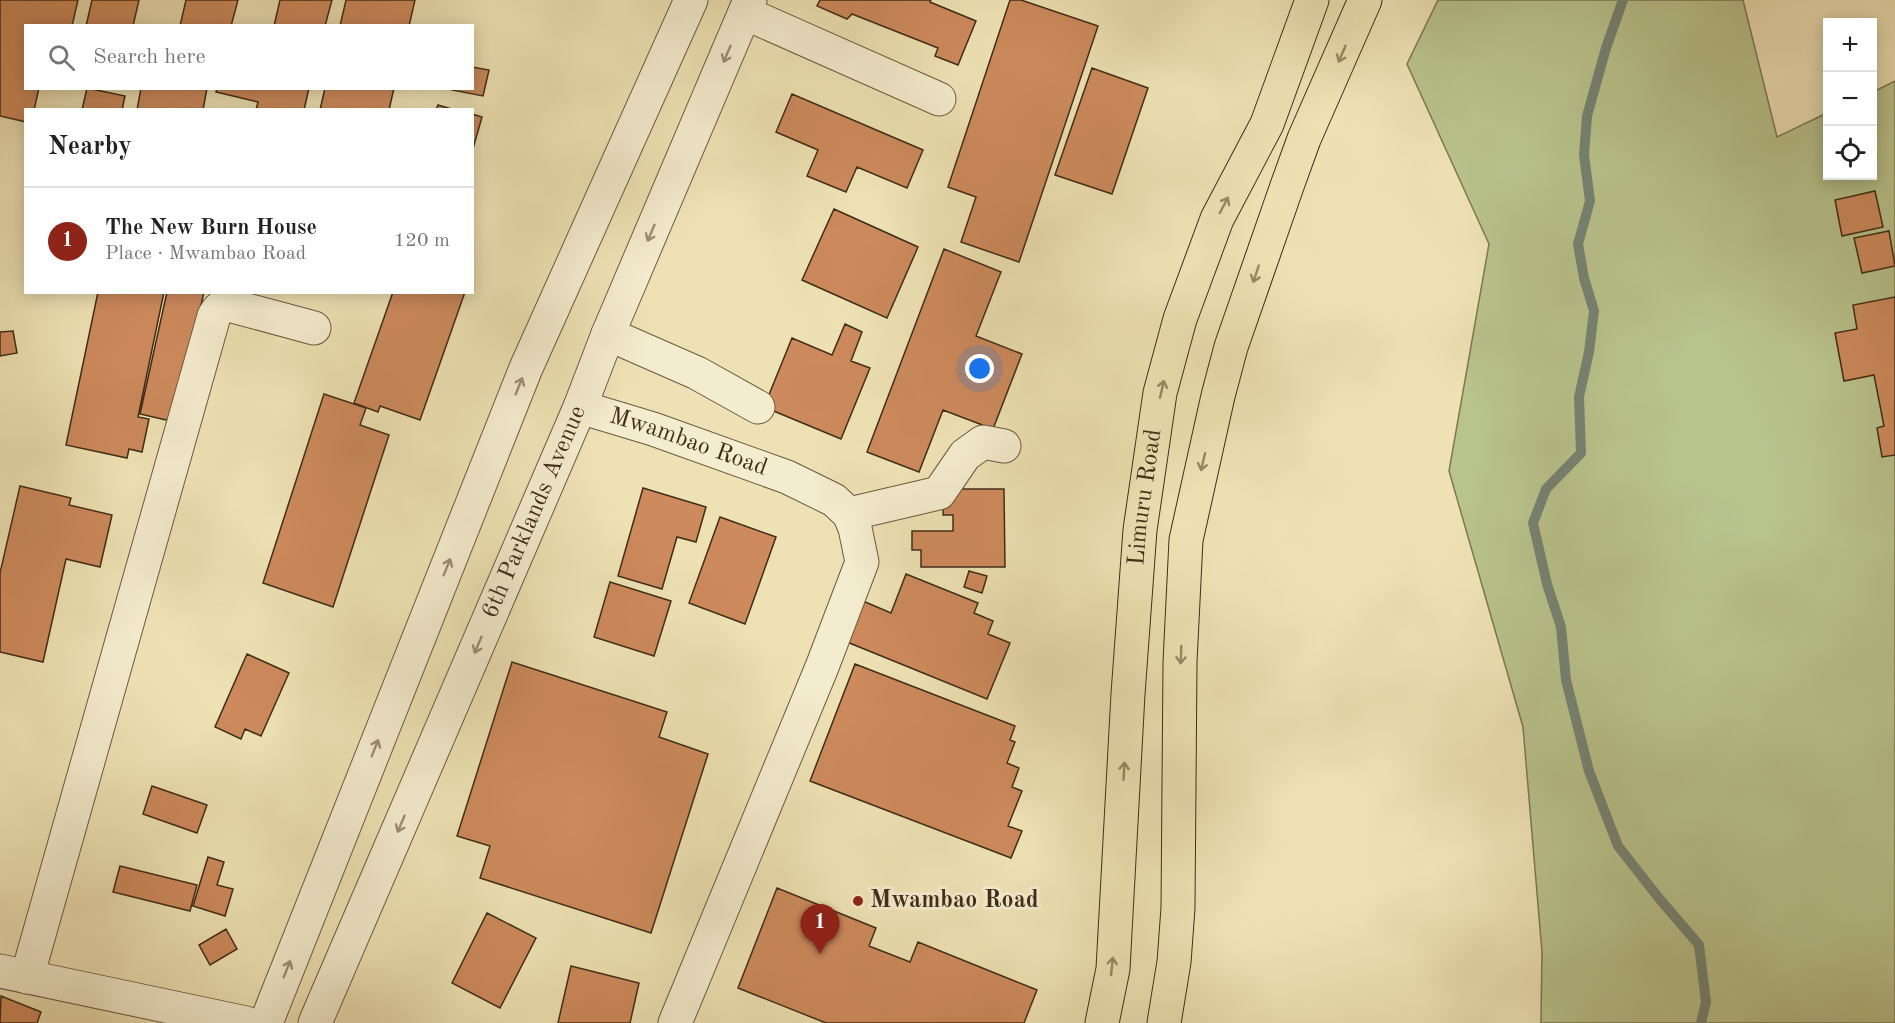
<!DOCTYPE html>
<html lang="en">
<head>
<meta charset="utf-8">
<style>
	:root { --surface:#fff; --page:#f6f6f6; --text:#222; --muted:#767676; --line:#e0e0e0; --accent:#8f2418 }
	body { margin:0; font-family:"Old Standard TT",serif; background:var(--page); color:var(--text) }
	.controls { position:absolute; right:18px; top:18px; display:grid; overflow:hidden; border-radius:0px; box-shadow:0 3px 15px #0003 }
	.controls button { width:54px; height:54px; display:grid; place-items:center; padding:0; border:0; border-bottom:2px solid var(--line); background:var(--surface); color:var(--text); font:30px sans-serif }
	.you { position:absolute; left:980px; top:369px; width:21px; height:21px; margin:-15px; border:4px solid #fff; border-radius:50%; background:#1a73e8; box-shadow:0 0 0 9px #1a73e833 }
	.badge { display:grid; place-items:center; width:39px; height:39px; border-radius:50%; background:var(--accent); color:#fff; font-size:20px; font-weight:700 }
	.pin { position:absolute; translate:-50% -50px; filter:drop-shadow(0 2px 3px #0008) }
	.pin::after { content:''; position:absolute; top:32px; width:21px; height:18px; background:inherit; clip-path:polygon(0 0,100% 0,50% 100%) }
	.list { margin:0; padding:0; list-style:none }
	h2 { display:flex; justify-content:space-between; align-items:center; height:78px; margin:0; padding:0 24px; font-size:26px }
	h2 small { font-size:20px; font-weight:400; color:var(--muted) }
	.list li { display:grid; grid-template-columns:39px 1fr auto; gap:18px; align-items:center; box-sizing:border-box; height:108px; padding:0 24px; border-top:2px solid var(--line) }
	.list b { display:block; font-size:22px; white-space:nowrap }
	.list p { margin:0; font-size:20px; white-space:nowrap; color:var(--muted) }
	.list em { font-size:20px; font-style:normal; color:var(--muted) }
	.icon { flex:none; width:33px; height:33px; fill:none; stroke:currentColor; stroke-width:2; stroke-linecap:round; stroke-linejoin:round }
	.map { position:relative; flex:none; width:1895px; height:1023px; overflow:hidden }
	.search { position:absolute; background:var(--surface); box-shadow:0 3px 15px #0003; left:24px; top:24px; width:450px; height:66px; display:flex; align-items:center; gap:15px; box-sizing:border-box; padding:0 21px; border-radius:0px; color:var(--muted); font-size:22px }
	.panel { position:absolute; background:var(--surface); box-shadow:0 3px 15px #0003; left:24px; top:108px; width:450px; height:186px; border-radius:0px }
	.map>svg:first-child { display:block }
	.green { fill:#b9c38c; stroke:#7c7852; stroke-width:1.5 }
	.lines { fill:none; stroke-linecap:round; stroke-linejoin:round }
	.stream { stroke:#768374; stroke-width:10 }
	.building { fill:#cd8a5c; stroke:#3f2d18; stroke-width:1.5 }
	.minor-casing { stroke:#6b5a3f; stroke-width:35 }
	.major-casing { stroke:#3f2d18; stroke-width:35 }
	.minor { stroke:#f4ecce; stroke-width:33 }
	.major { stroke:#eee2b4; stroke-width:33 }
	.oneway { stroke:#9a8c73 }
	.oneway2 { stroke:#968866 }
	.poi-dot { fill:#8f2418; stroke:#f4ecce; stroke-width:2 }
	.labels { text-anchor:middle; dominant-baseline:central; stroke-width:6; stroke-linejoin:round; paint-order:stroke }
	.street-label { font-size:24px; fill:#3f2d18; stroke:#f4ecce }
	.poi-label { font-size:24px; font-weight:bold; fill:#3f2d18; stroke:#f4ecce; text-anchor:start }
</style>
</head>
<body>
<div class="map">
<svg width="1895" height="1023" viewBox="0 0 1895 1023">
	<rect width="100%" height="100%" fill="#eee2b4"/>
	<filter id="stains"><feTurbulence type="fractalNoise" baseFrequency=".00333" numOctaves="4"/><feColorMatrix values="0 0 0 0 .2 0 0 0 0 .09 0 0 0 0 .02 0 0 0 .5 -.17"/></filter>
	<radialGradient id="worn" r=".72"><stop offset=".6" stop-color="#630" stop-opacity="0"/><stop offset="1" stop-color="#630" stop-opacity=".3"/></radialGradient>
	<path class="green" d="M1438,0H1743L1777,137L1827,113L1828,176H1872L1873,92L1895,81V1023H1541L1542,952L1523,727L1449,471L1489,244L1407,64Z"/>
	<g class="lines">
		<path class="stream" d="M1623,0L1606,48L1587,116L1584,155L1590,201L1578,244L1584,278L1594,311L1589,352L1579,397L1581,453L1546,489L1533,523L1547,584L1561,627L1566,680L1589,771L1618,846L1658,897L1699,945L1706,1002L1701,1023"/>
	</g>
	<path class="building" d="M0,0H78L72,26H26V88H39L34,110H26V122L0,116Z
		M92,0H139L133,26H86Z
		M186,0H238L231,26H180Z
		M280,0H332L325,26H274Z
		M346,0H415L409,26H340Z
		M820,0H931L930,2L976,21L958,65L935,56L938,48L852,14L847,19L817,6Z
		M1010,0H1021L1098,26L1019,262L961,242L976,197L948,187Z
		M472,67L489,70L483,96L452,90V88H472Z
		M1092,68L1148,88L1112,194L1055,175Z
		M87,88L125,96L122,110H82Z
		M141,88H207L203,110H137Z
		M217,88H309L304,110H256L258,102L216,92Z
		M325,88H394L389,110H320Z
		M792,94L923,150L907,188L857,167L846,192L807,176L818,150L776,132Z
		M438,105L455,110H436Z
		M472,114L482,117L472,152Z
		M1875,191L1883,227L1842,236L1835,200Z
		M834,209L918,247L887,318L802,280Z
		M1889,231L1895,266L1862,273L1854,238Z
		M944,249L1001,272L976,336L1022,354L993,429L943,410L919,472L867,452Z
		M98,292H164L138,417L149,419L142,452L129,449L127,458L66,445Z
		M167,292H204L175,422L140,414Z
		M393,292H465L420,420L380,406L378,412L354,403Z
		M1895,297V455L1882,457L1877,428L1884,426L1874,375L1844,381L1835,333L1857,329L1853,305Z
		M845,324L862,332L851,361L870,368L841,439L764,407L792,338L832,355Z
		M13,331L17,353L0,356V332Z
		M324,394L366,408L360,425L389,435L333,607L263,583Z
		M20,486L71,498L69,505L112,515L100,567L66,559L43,662L0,652V573Z
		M643,488L706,507L696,542L677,537L662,589L618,576Z
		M956,489H1004L1005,567H921V550H912V531H953V515H943L944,495Z
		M720,517L776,537L745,624L689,603Z
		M969,571L987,576L982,593L964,587Z
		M906,574L978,603L974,613L993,621L988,634L1010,643L987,699L847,642L863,601L891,613Z
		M610,582L671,601L654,656L594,637Z
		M247,654L289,673L261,736L245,729L241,739L215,727Z
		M512,662L667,712L659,737L708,754L651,933L480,878L490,846L457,836Z
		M855,664L1015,726L1010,740L1015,742L1007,763L1019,768L1012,787L1022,791L1008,826L1022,831L1011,858L810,781Z
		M152,786L207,805L197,833L143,814Z
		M208,857L224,862L217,885L233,889L225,916L193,906Z
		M120,866L197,885L190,911L113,892Z
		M777,888L876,928L869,946L910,962L918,942L1037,990L1024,1023H826L738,988Z
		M487,913L536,938L500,1008L452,983Z
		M226,929L237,949L210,965L199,945Z
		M571,966L639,983L630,1023H558Z
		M1,996L41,1012L37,1023H0Z"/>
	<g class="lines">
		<g class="minor-casing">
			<g id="minor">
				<path d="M745,13L939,99"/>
				<path d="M608,334L697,373L758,407"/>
				<path id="s1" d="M580,407L653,429L787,477L834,500L849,514L855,528L862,562L822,667L675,1023"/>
				<path d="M849,514L939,493L965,455L983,442L1004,446"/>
				<path d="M0,971L246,1023"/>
				<path d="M27,977L214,316C218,309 220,306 229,305L314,328"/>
				<path d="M266,1023L526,368L691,0"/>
				<path id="s2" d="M315,1023L580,407L608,334L750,0"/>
			</g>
		</g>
		<g class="major-casing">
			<g id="major">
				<path id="s3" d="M1102,1023L1113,969L1128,694L1140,530L1160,393L1180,319L1217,219L1267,124L1312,0"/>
				<path d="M1164,1023L1174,962L1178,908L1180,662L1186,540L1218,396L1231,347L1287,186L1304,139L1365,0"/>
			</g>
		</g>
		<use href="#minor" class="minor"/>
		<use href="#major" class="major"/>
	</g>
	<defs><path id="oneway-shaft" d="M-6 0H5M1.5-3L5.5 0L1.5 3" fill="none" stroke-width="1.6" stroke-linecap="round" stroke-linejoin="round" transform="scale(1.5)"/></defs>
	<g class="oneway">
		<use href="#oneway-shaft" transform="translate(727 54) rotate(113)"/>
		<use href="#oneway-shaft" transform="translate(651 233) rotate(113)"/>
		<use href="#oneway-shaft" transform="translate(519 386) rotate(-68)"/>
		<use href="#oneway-shaft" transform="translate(447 567) rotate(-68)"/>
		<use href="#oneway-shaft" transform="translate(478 645) rotate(113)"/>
		<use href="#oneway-shaft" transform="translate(375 748) rotate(-68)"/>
		<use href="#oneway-shaft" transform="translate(401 824) rotate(113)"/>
		<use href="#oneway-shaft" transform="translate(287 969) rotate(-68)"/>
	</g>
	<g class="oneway2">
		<use href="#oneway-shaft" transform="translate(1342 54) rotate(113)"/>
		<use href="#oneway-shaft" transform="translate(1224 205) rotate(-62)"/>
		<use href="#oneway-shaft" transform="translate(1256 274) rotate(108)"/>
		<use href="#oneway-shaft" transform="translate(1162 389) rotate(-77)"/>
		<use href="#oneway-shaft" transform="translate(1203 462) rotate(103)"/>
		<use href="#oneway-shaft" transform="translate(1181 655) rotate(92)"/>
		<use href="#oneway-shaft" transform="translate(1124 771) rotate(-87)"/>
		<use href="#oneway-shaft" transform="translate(1112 966) rotate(-84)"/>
	</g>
	<circle class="poi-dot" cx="858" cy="901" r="6"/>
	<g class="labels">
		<g class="street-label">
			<text stroke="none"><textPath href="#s1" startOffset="114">Mwambao Road</textPath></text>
			<text stroke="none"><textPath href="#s3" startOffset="528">Limuru Road</textPath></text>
			<text stroke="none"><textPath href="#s2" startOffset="556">6th Parklands Avenue</textPath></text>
		</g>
		<g class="poi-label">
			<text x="870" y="901">Mwambao Road</text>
		</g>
	</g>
	<rect width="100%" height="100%" filter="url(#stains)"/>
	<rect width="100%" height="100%" fill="url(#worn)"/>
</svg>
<div class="controls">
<button>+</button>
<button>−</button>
<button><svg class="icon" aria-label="locate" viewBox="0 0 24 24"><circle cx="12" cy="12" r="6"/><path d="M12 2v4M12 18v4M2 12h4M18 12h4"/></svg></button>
</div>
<div class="you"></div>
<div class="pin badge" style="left:820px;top:954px">1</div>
<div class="search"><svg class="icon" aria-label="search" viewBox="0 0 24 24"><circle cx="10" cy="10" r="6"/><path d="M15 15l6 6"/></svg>Search here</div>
<section class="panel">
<h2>Nearby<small></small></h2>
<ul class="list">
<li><span class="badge">1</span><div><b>The New Burn House</b><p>Place · Mwambao Road</p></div><em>120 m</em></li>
</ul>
</section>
</div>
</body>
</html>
